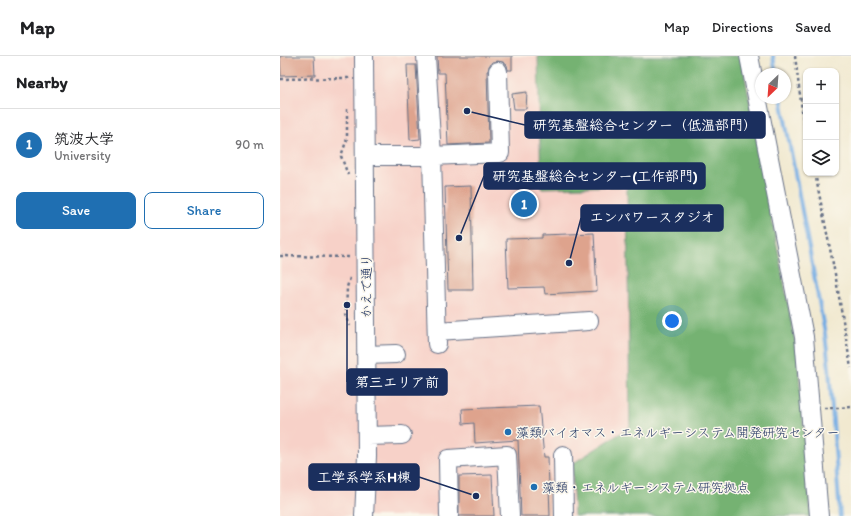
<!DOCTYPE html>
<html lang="en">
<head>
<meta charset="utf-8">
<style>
	:root { --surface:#fff; --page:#f2f2f2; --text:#202124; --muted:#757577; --line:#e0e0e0; --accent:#1f6fb2 }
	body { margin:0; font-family:Itim,"Klee One",sans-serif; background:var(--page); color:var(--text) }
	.controls { position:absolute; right:12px; top:12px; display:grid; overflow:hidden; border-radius:8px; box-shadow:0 1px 3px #0004 }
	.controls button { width:36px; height:36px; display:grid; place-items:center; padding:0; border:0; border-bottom:1px solid var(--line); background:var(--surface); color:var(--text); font:20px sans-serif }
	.compass { position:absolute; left:475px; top:12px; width:36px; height:36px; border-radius:50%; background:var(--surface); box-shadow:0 1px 3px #0004; rotate:205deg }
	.you { position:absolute; left:392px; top:265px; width:14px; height:14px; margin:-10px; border:3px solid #fff; border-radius:50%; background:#1a73e8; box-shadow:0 0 0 6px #1a73e833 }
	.badge { display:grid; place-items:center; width:26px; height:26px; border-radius:50%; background:var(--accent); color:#fff; font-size:13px; font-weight:700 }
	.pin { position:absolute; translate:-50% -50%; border:2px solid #fff; box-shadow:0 1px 4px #0006 }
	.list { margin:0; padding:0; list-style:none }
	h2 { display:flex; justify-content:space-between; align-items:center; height:52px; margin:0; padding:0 16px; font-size:17px }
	h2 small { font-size:13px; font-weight:400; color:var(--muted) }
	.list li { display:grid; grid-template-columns:26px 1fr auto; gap:12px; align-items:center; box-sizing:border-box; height:72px; padding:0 16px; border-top:1px solid var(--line) }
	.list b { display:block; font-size:15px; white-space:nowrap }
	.list p { margin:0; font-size:13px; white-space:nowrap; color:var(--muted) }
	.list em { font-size:13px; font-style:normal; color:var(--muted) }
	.actions { display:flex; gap:8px; padding:12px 16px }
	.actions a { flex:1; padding:9px 0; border:1px solid var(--accent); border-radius:8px; text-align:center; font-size:14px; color:var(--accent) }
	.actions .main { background:var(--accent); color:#fff }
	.icon { flex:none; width:22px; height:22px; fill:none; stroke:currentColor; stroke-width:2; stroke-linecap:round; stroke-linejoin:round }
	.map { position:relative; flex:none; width:571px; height:460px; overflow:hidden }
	header { display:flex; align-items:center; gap:24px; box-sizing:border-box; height:56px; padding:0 20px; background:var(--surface); border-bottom:1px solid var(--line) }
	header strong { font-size:19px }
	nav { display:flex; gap:22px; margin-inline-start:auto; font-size:14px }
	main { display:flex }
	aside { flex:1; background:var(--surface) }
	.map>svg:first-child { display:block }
	.built { fill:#f7d1c8 }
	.forest { fill:#75b272; stroke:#487068 }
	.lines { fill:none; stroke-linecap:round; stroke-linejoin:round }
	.stream { stroke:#73ace3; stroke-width:4 }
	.building { fill:#dea38d }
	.minor-casing { stroke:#667086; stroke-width:20 }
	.path { stroke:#667086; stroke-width:2.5; stroke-dasharray:3 3; stroke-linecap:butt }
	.minor { stroke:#fff; stroke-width:18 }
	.poi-dot { fill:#1f6fb2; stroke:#fbf7ec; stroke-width:1.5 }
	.labels { text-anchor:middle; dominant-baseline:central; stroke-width:3; stroke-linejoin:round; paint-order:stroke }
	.street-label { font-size:13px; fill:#1b2f5e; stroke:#fbf7ec }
	.poi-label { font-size:13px; fill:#1b2f5e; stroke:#fbf7ec; text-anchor:start }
	.leader { fill:none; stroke:#1b2f5e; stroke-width:1.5 }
	.callout-dot { fill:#1b2f5e; stroke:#fbf7ec; stroke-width:1.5 }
	.callout { fill:#1b2f5e; stroke:#1b2f5e; stroke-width:1.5 }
	.callout-label { font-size:14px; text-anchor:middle; font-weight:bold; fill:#fff }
</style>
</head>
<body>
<header>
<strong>Map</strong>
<nav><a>Map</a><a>Directions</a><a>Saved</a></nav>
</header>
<main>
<aside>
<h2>Nearby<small></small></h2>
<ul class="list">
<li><span class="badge">1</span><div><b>筑波大学</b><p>University</p></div><em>90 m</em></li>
</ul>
<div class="actions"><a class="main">Save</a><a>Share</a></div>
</aside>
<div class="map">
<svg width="571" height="460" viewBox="0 0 571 460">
	<rect width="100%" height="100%" fill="#fbf7ec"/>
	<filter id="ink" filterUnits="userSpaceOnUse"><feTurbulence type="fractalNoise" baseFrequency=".025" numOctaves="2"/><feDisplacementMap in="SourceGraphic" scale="8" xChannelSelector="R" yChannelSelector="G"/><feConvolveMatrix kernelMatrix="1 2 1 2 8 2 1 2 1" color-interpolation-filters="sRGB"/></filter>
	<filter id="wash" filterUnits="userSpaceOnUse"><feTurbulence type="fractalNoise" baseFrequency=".012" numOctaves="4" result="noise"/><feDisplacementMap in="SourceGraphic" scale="16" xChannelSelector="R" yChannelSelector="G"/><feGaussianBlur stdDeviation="0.9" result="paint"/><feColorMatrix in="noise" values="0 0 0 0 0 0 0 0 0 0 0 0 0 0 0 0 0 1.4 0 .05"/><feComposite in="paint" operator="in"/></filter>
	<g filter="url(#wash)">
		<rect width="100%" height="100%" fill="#f1e9d0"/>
		<path class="built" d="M0,0H461L531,460H0Z"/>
		<path class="forest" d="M258,0H461L517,295L531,460H294L292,408L350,371L347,130L261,132Z"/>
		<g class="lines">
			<path class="stream" d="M493,0L496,18
				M501,42L545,278L549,312L560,460"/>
		</g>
		<g id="blocks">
			<path class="building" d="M0,0H34L35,19L1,20Z
				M157,0H232V14H228L227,9L223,6L217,5L212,6L209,10L208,15H207L209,87L168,89L165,17H158Z
				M127,9H136L140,83L130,84Z
				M247,36L246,53H234L232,38Z
				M191,130L193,234H168L165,131Z
				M314,177L317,235L265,238L264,231L228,232L226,183L262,182V179Z
				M259,350L264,401H268L270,460H241L238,384L195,387L194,367L183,368L182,353Z
				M212,419L214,460H179V420Z"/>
		</g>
	</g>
	<g filter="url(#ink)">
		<use href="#blocks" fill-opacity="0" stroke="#667086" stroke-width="1"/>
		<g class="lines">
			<g class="minor-casing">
				<path id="minor" d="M146,0L152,100L157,288
					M469,0L524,281L539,460
					M86,100H152L220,97L218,15
					M157,275L309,265
					M86,299L116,298
					M87,380L122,379
					M283,399L284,460
					M84,460L87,400L84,0
					M169,460L168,403L227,399L230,460"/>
			</g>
			<path class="path" d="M515,0L523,62L526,76
				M0,23L68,22V24
				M67,53V83L61,100L68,119
				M535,117L556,223L571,312
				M0,200L71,201
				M70,222L67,231L66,259L70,270
				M544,352H560L571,351"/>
			<use href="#minor" class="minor"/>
		</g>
	</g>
	<g class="poi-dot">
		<circle cx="228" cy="376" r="4"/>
		<circle cx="254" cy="431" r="4"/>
	</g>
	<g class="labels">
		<g class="street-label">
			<text transform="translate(86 230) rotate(-90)">かえで通り</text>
		</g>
		<g class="poi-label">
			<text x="236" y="376">藻類バイオマス・エネルギーシステム開発研究センター</text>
			<text x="262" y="431">藻類・エネルギーシステム研究拠点</text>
		</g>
	</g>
	<path class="leader" d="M187 55L245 69M179 182L204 120M289 207L301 162M67 249L67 326M196 440L139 421"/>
	<g class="callout-dot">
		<circle cx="187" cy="55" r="4"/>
		<circle cx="179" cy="182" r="4"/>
		<circle cx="289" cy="207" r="4"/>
		<circle cx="67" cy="249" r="4"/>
		<circle cx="196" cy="440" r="4"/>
	</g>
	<g class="callout">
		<rect x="245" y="56" width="240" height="26" rx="4"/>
		<rect x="204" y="107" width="221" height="26" rx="4"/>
		<rect x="301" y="149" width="142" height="26" rx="4"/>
		<rect x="67" y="313" width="100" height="26" rx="4"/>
		<rect x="29" y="408" width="110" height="26" rx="4"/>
	</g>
	<g class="callout-label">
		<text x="365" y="74">研究基盤総合センター（低温部門）</text>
		<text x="315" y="125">研究基盤総合センター(工作部門)</text>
		<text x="372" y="166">エンパワースタジオ</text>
		<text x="117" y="331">第三エリア前</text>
		<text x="84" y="426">工学系学系H棟</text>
	</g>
</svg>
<div class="controls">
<button>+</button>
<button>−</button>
<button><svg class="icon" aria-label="layers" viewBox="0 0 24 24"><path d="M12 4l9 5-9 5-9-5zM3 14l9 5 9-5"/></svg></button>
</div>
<svg class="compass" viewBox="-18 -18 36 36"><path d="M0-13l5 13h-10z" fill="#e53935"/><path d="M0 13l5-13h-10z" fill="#757577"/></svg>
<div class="you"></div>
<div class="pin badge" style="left:244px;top:148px">1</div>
</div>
</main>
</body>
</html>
